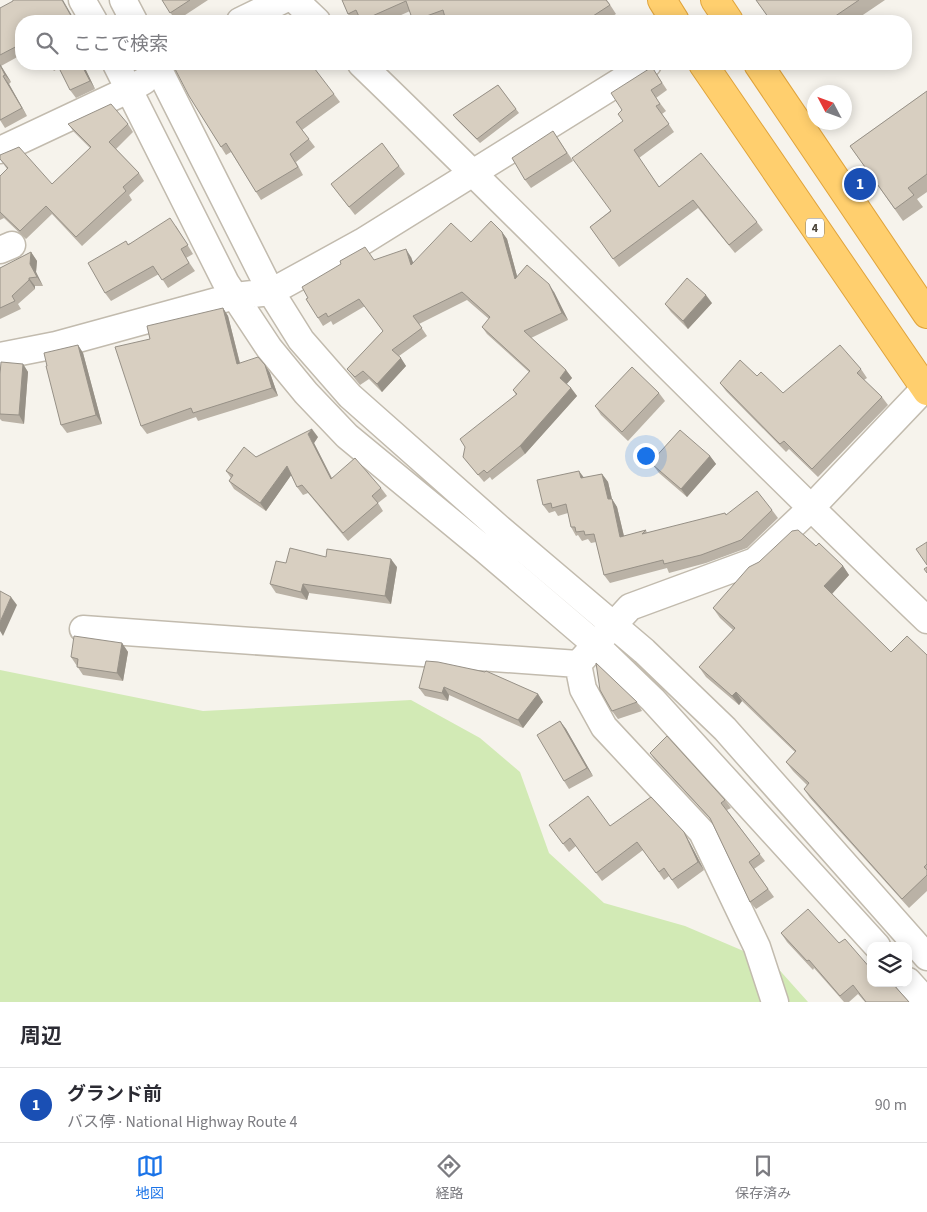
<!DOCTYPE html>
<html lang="ja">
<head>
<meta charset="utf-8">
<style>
	:root { --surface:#fff; --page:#f7f7f7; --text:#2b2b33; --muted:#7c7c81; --line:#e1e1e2; --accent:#1a73e8 }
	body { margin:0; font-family:"Source Sans 3","Noto Sans JP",sans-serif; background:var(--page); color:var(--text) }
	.controls { position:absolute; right:15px; bottom:15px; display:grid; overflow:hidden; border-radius:10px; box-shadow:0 2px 12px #0003 }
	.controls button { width:45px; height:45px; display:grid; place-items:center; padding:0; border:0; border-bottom:1px solid var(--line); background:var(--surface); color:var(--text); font:25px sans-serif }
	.compass { position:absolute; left:807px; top:85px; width:45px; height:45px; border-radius:50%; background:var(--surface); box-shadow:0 2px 12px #0003; rotate:311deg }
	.you { position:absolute; left:645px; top:455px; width:18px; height:18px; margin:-12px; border:4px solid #fff; border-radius:50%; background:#1a73e8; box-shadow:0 0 0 8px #1a73e833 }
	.badge { display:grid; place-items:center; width:32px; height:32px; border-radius:50%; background:var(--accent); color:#fff; font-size:16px; font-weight:700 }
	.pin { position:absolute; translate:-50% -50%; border:2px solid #fff; box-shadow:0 1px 5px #0006 }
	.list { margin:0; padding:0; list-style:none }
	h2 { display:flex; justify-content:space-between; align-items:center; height:65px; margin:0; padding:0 20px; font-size:21px }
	h2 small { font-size:16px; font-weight:400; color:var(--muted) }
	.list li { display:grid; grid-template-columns:32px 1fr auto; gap:15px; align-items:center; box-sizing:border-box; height:75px; padding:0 20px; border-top:1px solid var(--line) }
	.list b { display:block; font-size:19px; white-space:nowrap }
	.list p { margin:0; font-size:16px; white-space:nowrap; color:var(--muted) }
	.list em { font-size:16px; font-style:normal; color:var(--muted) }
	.icon { flex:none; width:28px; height:28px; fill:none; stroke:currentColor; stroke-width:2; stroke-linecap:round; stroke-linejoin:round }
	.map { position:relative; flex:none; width:927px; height:1002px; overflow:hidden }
	.search { position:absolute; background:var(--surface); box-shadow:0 2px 12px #0003; left:15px; right:15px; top:15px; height:55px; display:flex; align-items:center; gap:12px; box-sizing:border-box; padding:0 18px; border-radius:20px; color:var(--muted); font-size:19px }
	.sheet { height:140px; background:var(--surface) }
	nav { display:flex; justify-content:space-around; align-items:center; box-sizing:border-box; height:70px; border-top:1px solid var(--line); background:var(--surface); font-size:14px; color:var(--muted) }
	nav a { display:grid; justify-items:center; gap:2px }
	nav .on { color:var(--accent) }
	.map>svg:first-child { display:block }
	.green { fill:#d2eab5 }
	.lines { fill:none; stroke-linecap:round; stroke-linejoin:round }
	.street-casing { stroke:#c2bbae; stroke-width:29 }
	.highway-casing { stroke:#e0a43c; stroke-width:30 }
	.street { stroke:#fff; stroke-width:26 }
	.highway { stroke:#ffcf6e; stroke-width:28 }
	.wall { fill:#bab2a6 }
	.shaded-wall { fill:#979187 }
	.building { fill:#d8cfc1; stroke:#979187 }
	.labels { text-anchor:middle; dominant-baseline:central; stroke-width:4.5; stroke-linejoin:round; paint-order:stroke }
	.shield { fill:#fff; stroke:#817c74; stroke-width:1 }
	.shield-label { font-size:12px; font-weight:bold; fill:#4b4439 }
</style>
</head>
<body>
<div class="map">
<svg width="927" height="1002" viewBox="0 0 927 1002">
	<rect width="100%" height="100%" fill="#f6f3ec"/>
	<path class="green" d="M0,670L203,711L411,700L480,738L520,772L549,853L604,903L685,926L774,964L808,1002H0Z"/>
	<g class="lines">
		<g class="street-casing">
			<path id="street" d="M82,0L94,21
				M123,0L134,21
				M295,0L317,21
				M240,21L283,0
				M116,64L226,283L269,348L306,393L347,436L484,549L595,644L653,700L877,946
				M156,64L271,292L301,340L350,396L498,527L644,651L725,729L927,957
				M361,64C551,247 735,437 927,620
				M0,150L130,89L144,81
				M0,250L12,245
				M0,356L56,345L235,296L271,292L362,242L648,64
				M83,629L578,664
				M908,981L927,1002
				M775,1002L757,947L702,832L604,727L583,689L578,664L630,607L755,561L810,509L925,388"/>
		</g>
		<g class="highway-casing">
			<path id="highway" d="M662,0L675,21
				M715,0L729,21
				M703,64L927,391
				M758,64L927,314"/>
		</g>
		<use href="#street" class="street"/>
		<use href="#highway" class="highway"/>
	</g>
	<path class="wall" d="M162,0H208L176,21Z
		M342,0H607L616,14L605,21H446L445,20L443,21H414L410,11L388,21H361L360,20L358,21H354L348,14Z
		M756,0H885L854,21H771Z
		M0,8L21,21V55L1,66L11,82L9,84L27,116L5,128L0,120Z
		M49,64H83L95,89L76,98L70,90L59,68L54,71Z
		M652,67L667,90L656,98L666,111L662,114L674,132L639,158L659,187L757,222L763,230L735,253L698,208L619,267L590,227L610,211L623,121Z
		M498,85L519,113L480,143L456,119L453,115Z
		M927,91V192L917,199L923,207L903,221L850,146Z
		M334,94L340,102L302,130L315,147L296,162L303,175L261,200L231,152L226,155L189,96Z
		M68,124H128L133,132L116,149L139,173L144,181L129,195L132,200L82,246L52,214L26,239L4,218L0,220V176L7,169L0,159V155L52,184L90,148L74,132Z
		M553,131L573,161L531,188L525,180Z
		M382,143L405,174L355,215L331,184Z
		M176,226L193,254L186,258L195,271L168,288L159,274L111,301L105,293L128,244Z
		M502,232L507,239L517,276L554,292L568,320L531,338L566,370L572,378L566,384L571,388L577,396L525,454L492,480L490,477L484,482L463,457L516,395L513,390L529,372L487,334L482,327L489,319L467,300L419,324L427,336L399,356L406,366L382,392L369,379L360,385L347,369L383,331L365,306L333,325L331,321L323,326L318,318L374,260L411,257L413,263Z
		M31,252L37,261L36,272L43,286H35V289L18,304L21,309L0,319V268Z
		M712,303L688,329L671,312L665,304Z
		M223,308L228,316L240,363L265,365L270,373L278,396L198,421L196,417L147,434L141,426L150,339Z
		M78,345L83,353L102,424L67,433L61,425L47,366Z
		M23,364L28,372L24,424L2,421L0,419V374Z
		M861,369L867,378L864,380L882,397L888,405L818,477L789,449L786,452L726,391L720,383L783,393Z
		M659,393L665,401L628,441L601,415L595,406Z
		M318,437L314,443L332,478L381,488L387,496L378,503L383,511L348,541L308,493L303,495L297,487L291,475L266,511L234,489L229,481L231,478L226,471L256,457Z
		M710,456L716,464L687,497L659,473L653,465L654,464L652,461Z
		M602,474L608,482L612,499L617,507L624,536L646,530L647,533L726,515L772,510L778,518L747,548L706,563L669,573L667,568L610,583L604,575L596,542L591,543L588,539L582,541L578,535L576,536L571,527L568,513L558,516L555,511L549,513L543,505L584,478Z
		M816,546L843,566L849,575L832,594L891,652L927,655V891L909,908L810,798L804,789L807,785L793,771L786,762L795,752L742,701L739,705L706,677L699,667L733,630L720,618L713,608L759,562Z
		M326,557L397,567L391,604L309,593L307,600L276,593L270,584L286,563Z
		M122,643L128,652L123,681L83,675L71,657Z
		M485,672L538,694L543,702L523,728L449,695L448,701L425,696L419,688Z
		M637,702L642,711L618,719L612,711Z
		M560,721L566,729L593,776L569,789L564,781Z
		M650,753L725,800L731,808L727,810L765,861L754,869L774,897L756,909L750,902L712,821L655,760Z
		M549,825L610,826L689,841L704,870L678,889L669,876L664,880L643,850L602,881L576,846L569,852Z
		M781,933L871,983H892L909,1002H865L858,994L849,1002H844L814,968L813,970L787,942Z"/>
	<path class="shaded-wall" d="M62,0H63L75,21H74Z
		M0,64L11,82L5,75L0,65Z
		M81,64H83L95,89L90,81Z
		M3,76L9,84L27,116L22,108Z
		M502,232L507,239L520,287L515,279Z
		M406,249L411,257L417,273L411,265Z
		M31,252L37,261L36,272L43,286L37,277L30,264Z
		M29,278L35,286V289L29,280Z
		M549,284L554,292L568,320L562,313Z
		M706,295L712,303L688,329L683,321Z
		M223,308L228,316L242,372L237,364Z
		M78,345L83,353L102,424L96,415Z
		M401,358L406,366L382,392L377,384Z
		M23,364L28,372L24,424L19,415Z
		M265,365L270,373L278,396L272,388Z
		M566,370L572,378L565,386L560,378Z
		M571,388L577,396L525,454L520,446Z
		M312,429L318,437L314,443L336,487L331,479L308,434Z
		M710,456L716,464L687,497L681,489Z
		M287,466L292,474L266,511L260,503Z
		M579,471L585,479L581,478Z
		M602,474L608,482L614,508L608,499Z
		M612,499L617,507L626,545L620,537Z
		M391,559L397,567L391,604L385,596Z
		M843,566L849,575L830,596L824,586Z
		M303,584L309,593L307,600L301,592Z
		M11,597L17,605L3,636L0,631V622Z
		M122,643L128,652L123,681L117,673Z
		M444,687L449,695L448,701L442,693Z
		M736,692L742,701L739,705L732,696Z
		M538,694L543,702L523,728L518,720Z
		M560,721L566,729L593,776L587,768Z
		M684,832L689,841L704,870L698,862Z"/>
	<path class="building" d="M13,0H62L74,21H21V44L0,55V8L13,1Z
		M162,0H190L170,13Z
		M342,0H606L610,5L593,16L571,21H521L518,18L504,21H446L443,10L413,21L406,1L361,21L356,10L348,14Z
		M756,0H859L828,21H771Z
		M57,64H81L90,81L70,90Z
		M180,64H311L334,94L296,122L309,139L290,154L298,167L256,192L226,143L221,147L189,96L174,67Z
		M0,65L5,75L3,76L22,108L0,120Z
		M652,67L662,83L651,90L660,104L656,106L669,124L634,150L659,187L701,153L757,222L729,245L693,200L613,259L590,227L611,211L572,158L623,121L618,114L622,110L611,93Z
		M498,85L516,109L477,139L453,115Z
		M927,91V174L908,188L914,195L895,209L850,146Z
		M111,104L128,124L109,142L139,173L123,187L126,191L76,237L46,206L20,231L0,212V176L8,168L0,159V155L19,147L52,184L91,147L68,124Z
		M553,131L567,153L525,180L512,158Z
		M382,143L399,166L349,207L331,184Z
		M170,218L188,245L181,249L189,263L162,280L153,266L105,293L88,263L126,241L128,245Z
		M491,221L502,232L515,279L527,265L549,284L562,313L524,331L566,370L560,378L571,388L520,446L487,473L484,470L478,475L463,457L465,447L460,439L517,394L513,390L530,371L482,327L490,317L462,292L413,316L422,328L392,350L401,358L377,384L363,371L355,377L347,369L383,331L359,299L328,317L326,313L318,318L306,299L308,298L302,287L341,264L340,261L365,247L374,260L406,249L411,265L451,223L471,242Z
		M31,252L30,264L37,277L29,278V280L12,296L15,301L0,308V268Z
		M687,278L706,295L683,321L665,304Z
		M223,308L237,364L258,357L265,365L272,388L193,413L191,408L141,426L115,347L150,339L147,326Z
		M78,345L96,415L61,425L46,366H47L44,353Z
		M840,345L861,369L857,373L882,397L812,469L784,441L780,444L720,383L740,360L757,376L761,372L783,393Z
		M1,362L23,364L19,415L0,414V374Z
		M632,367L659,393L622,432L595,406Z
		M312,429L308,434L331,479L355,458L381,488L372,496L378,503L343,533L302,485L297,487L287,466L260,503L229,481L233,475L226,471L244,447L256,457Z
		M680,430L710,456L681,489L653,465L655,464L652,461Z
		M579,471L581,478L602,474L608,499H612L620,537L646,530L642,534L725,513L726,515L757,491L772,510L741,540L701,555L664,564L663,560L604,575L594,534L585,535L584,531L576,532L575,527H571L566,504L552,508L551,503L543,505L537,480Z
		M798,530L816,546L819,543L843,566L824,586L891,652L907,636L927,655V864L924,867L927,870V875L902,899L804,789L809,783L786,762L796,751L736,692L732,696L699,667L735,628L713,608L749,567L759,562L792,531Z
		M927,542V565L916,549Z
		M290,548L326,557L327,549L391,559L385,596L303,584L301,592L270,584L276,561L286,563Z
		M927,567V573L924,569Z
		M0,591L11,597L0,622Z
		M74,636L122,643L117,673L77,667L78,659L71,657Z
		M426,661L438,662L485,672L486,671L538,694L518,720L444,687L442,693L419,688Z
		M596,663L637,702L612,711L600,690Z
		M560,721L587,768L564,781L537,735Z
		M667,736L725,800L721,803L760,854L749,862L768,889L750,902L710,818L650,753Z
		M588,796L610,826L651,797L684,832L698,862L672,880L664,868L659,872L637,842L596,873L570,838L563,844L549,825Z
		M808,909L839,943L845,939L871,969V983H892L909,1002H866L853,985L840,996L809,960L807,961L781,933Z"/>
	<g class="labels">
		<rect class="shield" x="806" y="218.5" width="18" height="19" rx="4"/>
		<g class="shield-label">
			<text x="815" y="228">4</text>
		</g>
	</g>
</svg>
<div class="controls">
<button><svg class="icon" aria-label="layers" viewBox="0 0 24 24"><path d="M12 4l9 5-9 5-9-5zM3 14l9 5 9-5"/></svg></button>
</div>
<svg class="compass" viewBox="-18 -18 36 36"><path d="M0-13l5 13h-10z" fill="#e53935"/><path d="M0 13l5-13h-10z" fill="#7c7c81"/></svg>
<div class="you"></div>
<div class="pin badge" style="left:860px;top:184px;background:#1a4fb4">1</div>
<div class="search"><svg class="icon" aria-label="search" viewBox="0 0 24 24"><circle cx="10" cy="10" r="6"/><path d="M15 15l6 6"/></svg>ここで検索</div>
</div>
<section class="sheet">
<h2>周辺<small></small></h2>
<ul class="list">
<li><span class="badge" style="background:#1a4fb4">1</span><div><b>グランド前</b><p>バス停 · National Highway Route 4</p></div><em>90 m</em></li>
</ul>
</section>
<nav>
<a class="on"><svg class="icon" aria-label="map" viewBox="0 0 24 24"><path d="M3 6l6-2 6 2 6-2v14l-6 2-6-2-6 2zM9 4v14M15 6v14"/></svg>地図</a>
<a><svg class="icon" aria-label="directions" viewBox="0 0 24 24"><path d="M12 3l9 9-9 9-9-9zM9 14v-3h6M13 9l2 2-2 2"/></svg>経路</a>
<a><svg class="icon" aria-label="saved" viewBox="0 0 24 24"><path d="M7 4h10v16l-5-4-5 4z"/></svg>保存済み</a>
</nav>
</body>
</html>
